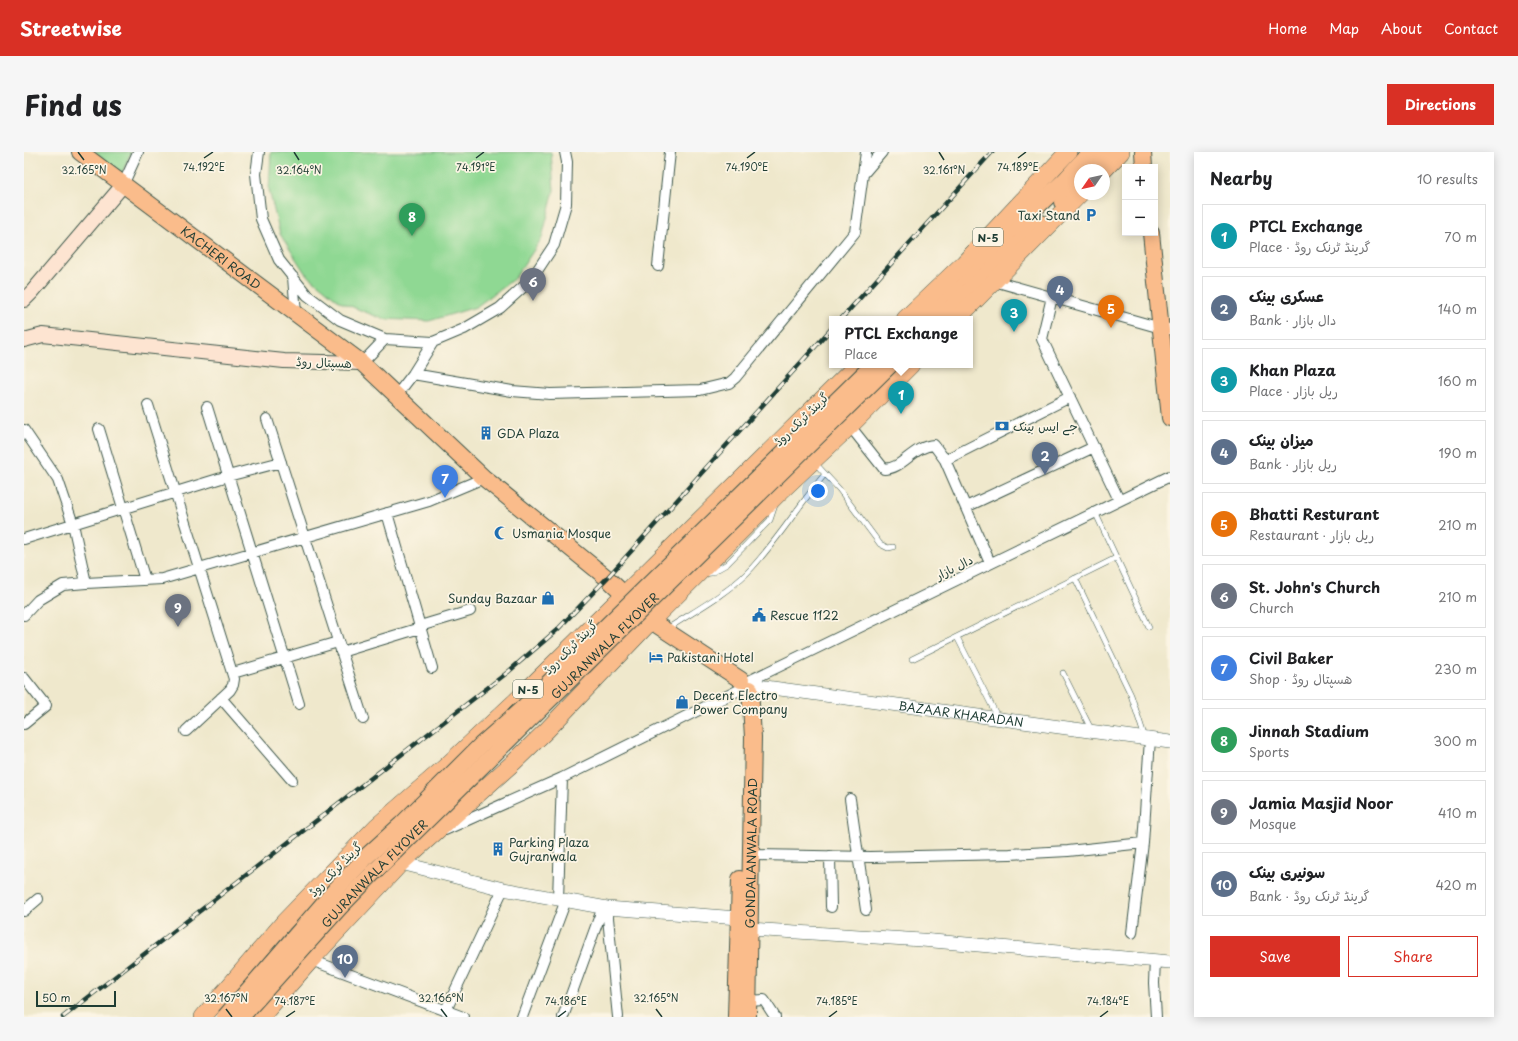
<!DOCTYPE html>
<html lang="en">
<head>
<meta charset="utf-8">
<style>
	:root { --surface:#fff; --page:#f6f6f6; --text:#202124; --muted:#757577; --line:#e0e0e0; --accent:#d93025 }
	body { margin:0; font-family:"Playpen Sans","Playpen Sans Arabic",sans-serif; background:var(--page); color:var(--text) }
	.controls { position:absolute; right:12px; top:12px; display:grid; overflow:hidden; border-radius:0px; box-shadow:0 2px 10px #0003 }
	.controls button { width:36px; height:36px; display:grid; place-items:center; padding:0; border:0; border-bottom:1px solid var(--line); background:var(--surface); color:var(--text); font:20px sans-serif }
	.compass { position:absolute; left:1050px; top:12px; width:36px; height:36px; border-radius:50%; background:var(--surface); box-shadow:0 2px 10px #0003; rotate:236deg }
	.scale { position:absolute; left:12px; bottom:10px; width:80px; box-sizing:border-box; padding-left:4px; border:2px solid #1f3d34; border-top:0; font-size:11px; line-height:14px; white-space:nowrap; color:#1f3d34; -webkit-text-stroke:3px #fcf5e5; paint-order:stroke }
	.you { position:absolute; left:794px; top:339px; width:14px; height:14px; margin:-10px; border:3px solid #fff; border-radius:50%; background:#1a73e8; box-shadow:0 0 0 6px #1a73e833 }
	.badge { display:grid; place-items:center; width:26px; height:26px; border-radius:50%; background:var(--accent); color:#fff; font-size:13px; font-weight:700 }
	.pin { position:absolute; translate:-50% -33px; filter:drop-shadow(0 1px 2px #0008) }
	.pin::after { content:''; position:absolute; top:21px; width:14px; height:12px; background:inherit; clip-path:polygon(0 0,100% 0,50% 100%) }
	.popup { position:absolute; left:805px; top:164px; width:144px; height:52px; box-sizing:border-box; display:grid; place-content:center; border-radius:0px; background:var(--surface); filter:drop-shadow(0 1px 3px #0005); font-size:13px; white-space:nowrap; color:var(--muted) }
	.popup b { font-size:15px; color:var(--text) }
	.popup::after { content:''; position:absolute; left:50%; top:100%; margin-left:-8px; border:8px solid transparent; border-top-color:var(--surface) }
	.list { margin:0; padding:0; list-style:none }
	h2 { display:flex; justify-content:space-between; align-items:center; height:52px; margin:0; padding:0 16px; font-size:17px }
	h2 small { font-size:13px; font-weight:400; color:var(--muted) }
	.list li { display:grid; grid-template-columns:26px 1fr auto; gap:12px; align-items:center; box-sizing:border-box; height:64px; margin:0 8px 8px; padding:0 8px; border:1px solid var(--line); border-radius:0px }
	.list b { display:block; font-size:15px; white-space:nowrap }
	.list p { margin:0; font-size:13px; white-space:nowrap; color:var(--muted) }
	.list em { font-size:13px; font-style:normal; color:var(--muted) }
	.actions { display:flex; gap:8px; padding:12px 16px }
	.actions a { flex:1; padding:9px 0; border:1px solid var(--accent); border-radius:0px; text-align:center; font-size:14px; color:var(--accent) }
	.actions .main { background:var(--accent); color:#fff }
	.map { position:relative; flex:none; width:1146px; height:865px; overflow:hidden; border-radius:0px }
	header { display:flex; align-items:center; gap:24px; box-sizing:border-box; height:56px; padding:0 20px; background:var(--accent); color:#fff }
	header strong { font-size:19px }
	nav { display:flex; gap:22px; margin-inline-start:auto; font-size:14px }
	.intro { display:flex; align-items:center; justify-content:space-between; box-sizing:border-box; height:96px; padding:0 24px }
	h1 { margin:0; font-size:28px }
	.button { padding:10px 18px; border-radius:0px; background:var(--accent); color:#fff; font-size:14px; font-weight:700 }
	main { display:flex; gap:24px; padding:0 24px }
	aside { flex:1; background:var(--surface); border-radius:0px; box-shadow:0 2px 10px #0003 }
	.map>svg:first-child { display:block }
	.green { fill:#8fd893; stroke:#578a64 }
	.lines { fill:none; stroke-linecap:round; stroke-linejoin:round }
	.service-casing { stroke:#3e574b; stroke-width:6 }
	.minor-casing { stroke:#3e574b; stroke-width:12 }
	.tertiary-casing { stroke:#3e574b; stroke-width:14 }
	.secondary-casing { stroke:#3e574b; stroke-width:16 }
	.primary-casing { stroke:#3e574b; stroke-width:18 }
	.trunk-casing { stroke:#3e574b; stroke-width:18 }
	.service { stroke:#fff; stroke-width:5 }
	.minor { stroke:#fff; stroke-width:10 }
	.tertiary { stroke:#fff; stroke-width:13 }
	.secondary { stroke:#fde4d1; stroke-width:14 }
	.primary { stroke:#fabc8b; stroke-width:16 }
	.trunk { stroke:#fabc8b; stroke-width:17 }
	.rail-casing { stroke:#1f3d34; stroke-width:4.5 }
	.rail { stroke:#fcf5e5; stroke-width:3; stroke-dasharray:9; stroke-linecap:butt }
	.primary-bridge-casing { stroke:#3e574b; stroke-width:18; stroke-linecap:butt }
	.primary-bridge { stroke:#fabc8b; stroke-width:16 }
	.ticks { fill:none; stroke:#1f3d34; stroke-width:1.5 }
	.labels { text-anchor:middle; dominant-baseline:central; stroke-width:3.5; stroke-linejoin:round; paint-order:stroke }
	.shield { fill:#fcf5e5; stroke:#617469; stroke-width:1 }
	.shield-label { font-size:11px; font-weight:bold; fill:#1f3d34 }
	.poi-label { font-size:12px; fill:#1f3d34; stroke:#fcf5e5; text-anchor:start }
	.street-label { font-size:12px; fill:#1f3d34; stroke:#fcf5e5 }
	.ticks-label { font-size:10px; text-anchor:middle; fill:#1f3d34; stroke:#fcf5e5; stroke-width:3.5; stroke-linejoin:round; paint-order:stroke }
</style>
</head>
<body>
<header>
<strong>Streetwise</strong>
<nav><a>Home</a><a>Map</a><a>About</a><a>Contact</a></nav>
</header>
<div class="intro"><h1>Find us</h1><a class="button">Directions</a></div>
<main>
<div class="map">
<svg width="1146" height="865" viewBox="0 0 1146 865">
	<rect width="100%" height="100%" fill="#fcf5e5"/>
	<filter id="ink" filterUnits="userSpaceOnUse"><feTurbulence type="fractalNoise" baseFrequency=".025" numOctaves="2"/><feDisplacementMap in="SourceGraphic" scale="8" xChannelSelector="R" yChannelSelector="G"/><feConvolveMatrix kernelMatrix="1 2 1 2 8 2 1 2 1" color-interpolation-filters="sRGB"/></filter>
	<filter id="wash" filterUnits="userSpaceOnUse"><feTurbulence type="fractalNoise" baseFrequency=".012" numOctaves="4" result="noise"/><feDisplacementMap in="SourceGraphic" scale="16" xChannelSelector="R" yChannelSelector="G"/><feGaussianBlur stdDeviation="0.9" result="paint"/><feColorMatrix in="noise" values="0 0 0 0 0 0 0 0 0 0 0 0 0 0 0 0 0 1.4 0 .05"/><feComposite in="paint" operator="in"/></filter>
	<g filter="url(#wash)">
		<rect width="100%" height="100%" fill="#efe8cc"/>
		<path class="green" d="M70,0H107L98,21Z
			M247,0H527L530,38L518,86L491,126L452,155L405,169L359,167L316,150L281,121L256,82L245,38Z"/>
	</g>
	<g filter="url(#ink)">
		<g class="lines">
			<g class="service-casing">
				<path id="service" d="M791,311L815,337L856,392L864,396L869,395
					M1071,360L1125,475
					M680,422L687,421L703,412L746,368L751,353
					M1051,426L1107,543L1121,586
					M643,477C669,460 702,442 723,421C753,390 774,354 801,322
					M933,485L974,566
					M888,507L1092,406
					M1039,521L1068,579"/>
			</g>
			<g class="minor-casing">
				<path id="minor" d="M235,0L232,22L237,67L255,108L283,143L316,168L361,187L409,190L440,177L476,156L507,128L530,93L542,52L543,10L541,0
					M840,21L858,0
					M99,33L114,0
					M634,114L646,0
					M269,125L272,162
					M970,129L1137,176L1146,177
					M1028,145L1018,187L1095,348
					M338,211L361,187
					M389,222L488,239L526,242L676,238L705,231L711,226L831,80L842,0
					M372,244L389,222L409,190
					M124,253L210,527L209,533L206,538L162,579
					M183,255L275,552
					M243,267L339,567
					M826,274L860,317C879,317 889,294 910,293L921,308L966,411
					M75,277L121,428
					M0,278L34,328L49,372L62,431
					M921,308L1046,245
					M942,355L1070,295
					M363,361L408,516
					M0,387L204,324L257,310
					M0,463L14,448L39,433L62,431L138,427L405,349L460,326
					M396,474L446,459
					M317,500L396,476
					M209,521L314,490
					M0,526L22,554L0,572
					M725,529L1146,324
					M197,546L268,628
					M826,647L842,758
					M421,678L538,626L715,538
					M726,703L846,705L986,702L1044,699L1119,691
					M806,704L807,755
					M534,747L538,626
					M583,756L594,865
					M0,759L14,747
					M1108,781L1119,691L1126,587
					M287,808L439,865
					M1131,808L1130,831L1132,865
					M725,849L740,848L751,865
					M422,858L479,737
					M498,865L542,748
					M539,865L579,755"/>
			</g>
			<g class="tertiary-casing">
				<g id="tertiary">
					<path id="s1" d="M727,533L1146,590"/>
					<path d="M377,711L479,737L583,756L714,766L726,777L898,788L1146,810"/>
				</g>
			</g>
			<g class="secondary-casing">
				<path id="secondary" d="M0,148L8,140L99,33
					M0,188L19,183L260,209L338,211"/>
			</g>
			<g class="primary-casing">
				<g id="primary">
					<path id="s2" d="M56,0L338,211L460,326L583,426L600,442"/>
					<path d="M1119,0L1120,15"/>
					<path d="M1068,18L1084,0"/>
					<path d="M1038,50L1056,31"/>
					<path d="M1127,81L1146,266"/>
					<path d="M896,167L1041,28L1066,0"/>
					<path d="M915,167L1017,71"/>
					<path d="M627,469L717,528"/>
					<path d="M712,865L716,727"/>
					<path id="s3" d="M724,865L729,585L726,537"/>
				</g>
			</g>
			<g class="trunk-casing">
				<path id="trunk" d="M1080,18L1097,0
					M881,167L940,111L1044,0
					M933,167L1056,42
					M179,865L260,770L353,674L420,616L495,546L833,213
					M237,865L287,808L377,711L490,610L523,578L627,469L755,341L826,274L887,213"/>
			</g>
			<use href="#service" class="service"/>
			<use href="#minor" class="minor"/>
			<use href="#tertiary" class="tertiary"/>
			<use href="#secondary" class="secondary"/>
			<use href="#primary" class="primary"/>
			<use href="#trunk" class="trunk"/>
			<g class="rail-casing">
				<path id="rail" d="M817,167L968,0
					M39,865L484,520L534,477L583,426L808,176"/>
			</g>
			<use href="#rail" class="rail"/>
			<g class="primary-bridge-casing">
				<g id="primary-bridge">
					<path d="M201,865L313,736L344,703L377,673L457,593L500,555L849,213"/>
					<path id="s4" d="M217,865L316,755L349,721L866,213"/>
				</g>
			</g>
			<use href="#primary-bridge" class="primary-bridge"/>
		</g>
	</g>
	<path class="ticks" d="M54,0L60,8M270,0L275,8M915,0L920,8M180,6L189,0M452,6L460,0M723,6L731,0M994,6L1002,0M202,857L208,865M417,857L423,865M632,857L638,865M262,865L271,859M534,865L542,859M805,865L813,859M1076,865L1084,859"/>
	<defs>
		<g id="parking-bare" transform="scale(1.08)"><path d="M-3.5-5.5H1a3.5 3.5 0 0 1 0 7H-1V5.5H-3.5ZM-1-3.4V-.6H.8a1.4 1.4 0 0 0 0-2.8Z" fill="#1f6fb2" stroke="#fcf5e5" stroke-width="2.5" paint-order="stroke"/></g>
		<g id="bank-bare" transform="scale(1.08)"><path d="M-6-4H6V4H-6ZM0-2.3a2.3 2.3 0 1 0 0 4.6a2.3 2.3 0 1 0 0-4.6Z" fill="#1f6fb2" stroke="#fcf5e5" stroke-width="2.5" paint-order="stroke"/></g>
		<g id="building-bare" transform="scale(1.08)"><path d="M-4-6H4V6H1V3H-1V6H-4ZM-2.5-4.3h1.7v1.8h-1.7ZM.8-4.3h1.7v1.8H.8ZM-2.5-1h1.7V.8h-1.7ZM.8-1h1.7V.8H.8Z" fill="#1f6fb2" stroke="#fcf5e5" stroke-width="2.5" paint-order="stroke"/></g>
		<g id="mosque-bare" transform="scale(1.08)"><path d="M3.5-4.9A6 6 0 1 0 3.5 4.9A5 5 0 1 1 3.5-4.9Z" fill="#1f6fb2" stroke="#fcf5e5" stroke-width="2.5" paint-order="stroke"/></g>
		<g id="shop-bare" transform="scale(1.08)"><path d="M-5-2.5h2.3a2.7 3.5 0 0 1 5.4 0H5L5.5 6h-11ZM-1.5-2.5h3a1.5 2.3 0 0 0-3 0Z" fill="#1f6fb2" stroke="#fcf5e5" stroke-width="2.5" paint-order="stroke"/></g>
		<g id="civic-bare" transform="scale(1.08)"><path d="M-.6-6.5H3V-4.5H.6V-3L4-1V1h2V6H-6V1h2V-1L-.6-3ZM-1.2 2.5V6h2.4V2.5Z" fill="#1f6fb2" stroke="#fcf5e5" stroke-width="2.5" paint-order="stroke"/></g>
		<g id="hotel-bare" transform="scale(1.08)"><path d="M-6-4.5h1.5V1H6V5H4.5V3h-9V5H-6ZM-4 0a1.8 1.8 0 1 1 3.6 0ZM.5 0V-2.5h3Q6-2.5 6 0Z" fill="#1f6fb2" stroke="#fcf5e5" stroke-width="2.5" paint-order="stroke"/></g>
	</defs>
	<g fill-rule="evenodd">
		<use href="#parking-bare" x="1067" y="63"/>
		<use href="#bank-bare" x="978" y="274"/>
		<use href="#building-bare" x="462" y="281"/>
		<use href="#mosque-bare" x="477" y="381"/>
		<use href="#shop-bare" x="524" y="446"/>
		<use href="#civic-bare" x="735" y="463"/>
		<use href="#hotel-bare" x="632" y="505"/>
		<use href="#shop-bare" x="658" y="550"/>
		<use href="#building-bare" x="474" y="697"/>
	</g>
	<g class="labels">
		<g class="shield">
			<rect x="949" y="76" width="30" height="18" rx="3"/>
			<rect x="489" y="528" width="30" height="18" rx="3"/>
		</g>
		<g class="shield-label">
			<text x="964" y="85">N-5</text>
			<text x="504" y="537">N-5</text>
		</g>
		<g class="poi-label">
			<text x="1056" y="63" text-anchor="end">Taxi Stand</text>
			<text x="989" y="274">جے ایس بینک</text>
			<text x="473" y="281">GDA Plaza</text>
			<text x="488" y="381">Usmania Mosque</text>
			<text x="513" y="446" text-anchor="end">Sunday Bazaar</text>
			<text x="746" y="463">Rescue 1122</text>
			<text x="643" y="505">Pakistani Hotel</text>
			<text x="669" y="543">Decent Electro<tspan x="669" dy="14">Power Company</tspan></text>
			<text x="485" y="690">Parking Plaza<tspan x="485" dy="14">Gujranwala</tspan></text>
		</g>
		<g class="street-label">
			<text stroke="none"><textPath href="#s2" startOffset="176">KACHERI ROAD</textPath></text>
			<text transform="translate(300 210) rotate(2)">ھسپتال روڈ</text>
			<text transform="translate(777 267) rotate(-44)">گرینڈ ٹرنک روڈ</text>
			<text transform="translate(930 415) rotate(-26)">دال بازار</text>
			<text stroke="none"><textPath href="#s4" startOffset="520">GUJRANWALA FLYOVER</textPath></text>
			<text transform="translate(546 495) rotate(-45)">گرینڈ ٹرنک روڈ</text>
			<text stroke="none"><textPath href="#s1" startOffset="212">BAZAAR KHARADAN</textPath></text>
			<text stroke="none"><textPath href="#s3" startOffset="164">GONDALANWALA ROAD</textPath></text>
			<text transform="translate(311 717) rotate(-46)">گرینڈ ٹرنک روڈ</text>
			<text stroke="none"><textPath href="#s4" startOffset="196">GUJRANWALA FLYOVER</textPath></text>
		</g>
	</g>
	<g class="ticks-label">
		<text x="180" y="19">74.192°E</text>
		<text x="452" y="19">74.191°E</text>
		<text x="723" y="19">74.190°E</text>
		<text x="994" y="19">74.189°E</text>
		<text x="60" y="22">32.165°N</text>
		<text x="275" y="22">32.164°N</text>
		<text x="920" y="22">32.161°N</text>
		<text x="202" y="850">32.167°N</text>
		<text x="417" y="850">32.166°N</text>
		<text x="632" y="850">32.165°N</text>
		<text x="271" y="853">74.187°E</text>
		<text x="542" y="853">74.186°E</text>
		<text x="813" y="853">74.185°E</text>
		<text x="1084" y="853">74.184°E</text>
	</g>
</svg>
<div class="controls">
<button>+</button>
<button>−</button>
</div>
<svg class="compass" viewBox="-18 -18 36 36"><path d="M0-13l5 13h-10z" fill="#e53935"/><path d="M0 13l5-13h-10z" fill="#757577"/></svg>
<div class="scale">50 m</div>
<div class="you"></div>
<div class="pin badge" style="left:877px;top:262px;background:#0f9aa8">1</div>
<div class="popup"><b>PTCL Exchange</b>Place</div>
<div class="pin badge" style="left:1021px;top:323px;background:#5c6f8a">2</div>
<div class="pin badge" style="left:990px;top:180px;background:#0f9aa8">3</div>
<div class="pin badge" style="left:1036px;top:157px;background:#5c6f8a">4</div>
<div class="pin badge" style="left:1087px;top:176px;background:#e8710a">5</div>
<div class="pin badge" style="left:509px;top:149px;background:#6b7280">6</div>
<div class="pin badge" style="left:421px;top:346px;background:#3f7fe0">7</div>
<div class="pin badge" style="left:388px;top:84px;background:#2e9e5b">8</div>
<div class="pin badge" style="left:154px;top:475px;background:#6b7280">9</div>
<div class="pin badge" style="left:321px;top:826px;background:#5c6f8a">10</div>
</div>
<aside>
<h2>Nearby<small>10 results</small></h2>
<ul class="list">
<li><span class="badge" style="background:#0f9aa8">1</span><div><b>PTCL Exchange</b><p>Place · گرینڈ ٹرنک روڈ</p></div><em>70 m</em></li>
<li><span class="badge" style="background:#5c6f8a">2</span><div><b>عسکری بینک</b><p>Bank · دال بازار</p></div><em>140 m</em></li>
<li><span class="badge" style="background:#0f9aa8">3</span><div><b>Khan Plaza</b><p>Place · ریل بازار</p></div><em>160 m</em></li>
<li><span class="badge" style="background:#5c6f8a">4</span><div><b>میزان بینک</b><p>Bank · ریل بازار</p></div><em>190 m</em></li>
<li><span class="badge" style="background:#e8710a">5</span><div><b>Bhatti Resturant</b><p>Restaurant · ریل بازار</p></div><em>210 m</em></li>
<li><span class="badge" style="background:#6b7280">6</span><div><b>St. John's Church</b><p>Church</p></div><em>210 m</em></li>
<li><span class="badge" style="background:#3f7fe0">7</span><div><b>Civil Baker</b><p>Shop · ھسپتال روڈ</p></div><em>230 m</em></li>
<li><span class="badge" style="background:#2e9e5b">8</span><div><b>Jinnah Stadium</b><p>Sports</p></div><em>300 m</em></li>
<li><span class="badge" style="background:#6b7280">9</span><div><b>Jamia Masjid Noor</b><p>Mosque</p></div><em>410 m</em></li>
<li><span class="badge" style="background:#5c6f8a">10</span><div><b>سونیری بینک</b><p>Bank · گرینڈ ٹرنک روڈ</p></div><em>420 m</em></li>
</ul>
<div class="actions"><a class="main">Save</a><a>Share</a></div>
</aside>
</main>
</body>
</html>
